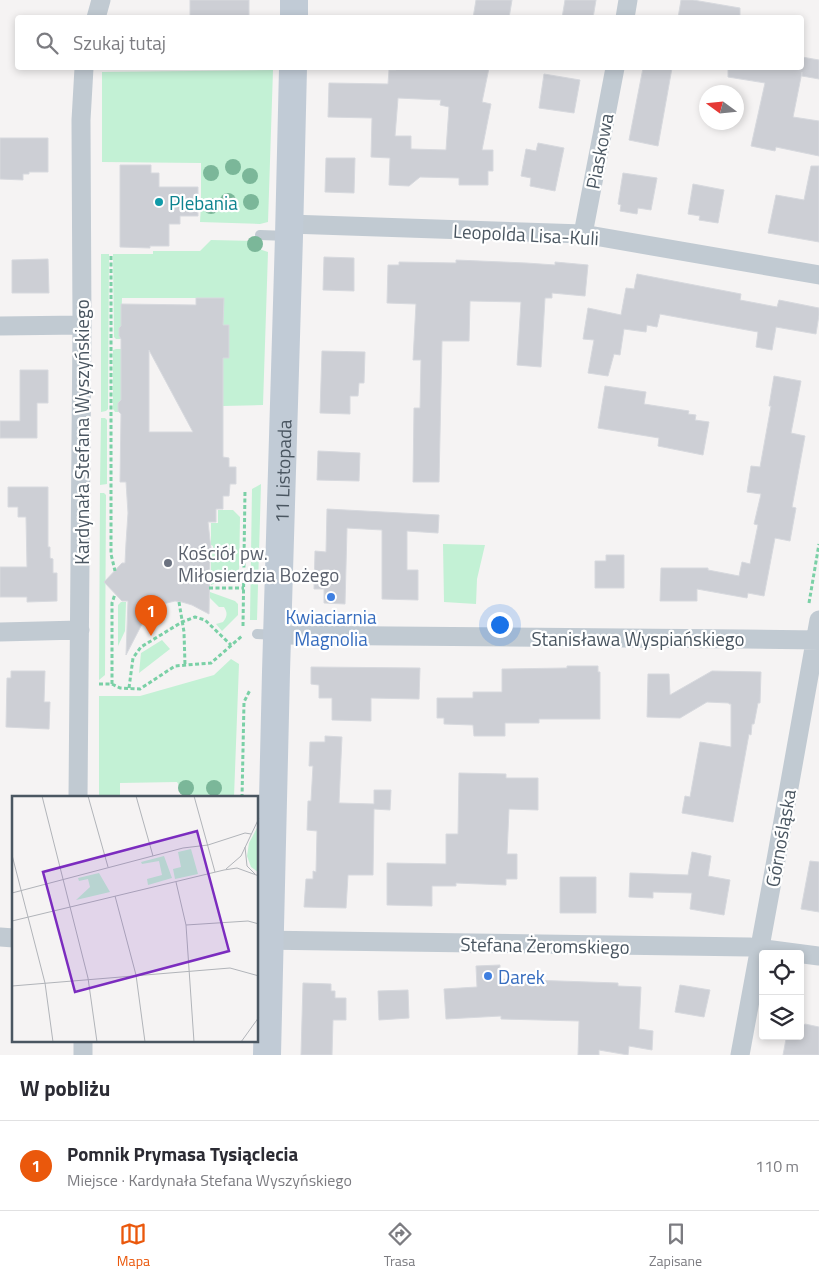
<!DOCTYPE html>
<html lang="pl">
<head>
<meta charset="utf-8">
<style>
	:root { --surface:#fff; --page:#f2f2f3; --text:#2b2b33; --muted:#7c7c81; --line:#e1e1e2; --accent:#ea580c }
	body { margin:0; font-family:"Titillium Web",sans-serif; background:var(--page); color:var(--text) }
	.controls { position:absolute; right:15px; bottom:15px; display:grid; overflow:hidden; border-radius:5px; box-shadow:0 2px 8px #0003 }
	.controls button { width:45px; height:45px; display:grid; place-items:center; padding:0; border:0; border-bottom:1px solid var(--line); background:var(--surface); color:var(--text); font:25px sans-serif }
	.compass { position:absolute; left:699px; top:85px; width:45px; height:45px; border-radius:50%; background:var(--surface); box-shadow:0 2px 8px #0003; rotate:285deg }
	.you { position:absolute; left:499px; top:624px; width:18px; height:18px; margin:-12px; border:4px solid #fff; border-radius:50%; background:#1a73e8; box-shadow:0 0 0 8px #1a73e833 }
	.badge { display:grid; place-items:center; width:32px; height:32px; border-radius:50%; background:var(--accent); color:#fff; font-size:16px; font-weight:700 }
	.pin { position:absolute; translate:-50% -41px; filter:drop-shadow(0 1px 2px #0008) }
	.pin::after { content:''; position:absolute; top:26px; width:18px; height:15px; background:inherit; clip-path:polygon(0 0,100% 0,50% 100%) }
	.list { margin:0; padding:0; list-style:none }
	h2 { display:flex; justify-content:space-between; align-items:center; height:65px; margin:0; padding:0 20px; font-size:21px }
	h2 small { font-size:16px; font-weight:400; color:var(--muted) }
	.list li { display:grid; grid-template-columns:32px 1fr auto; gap:15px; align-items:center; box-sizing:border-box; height:90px; padding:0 20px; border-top:1px solid var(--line) }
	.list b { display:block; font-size:19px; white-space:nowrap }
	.list p { margin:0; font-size:16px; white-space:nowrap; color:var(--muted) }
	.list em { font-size:16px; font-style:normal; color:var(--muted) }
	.icon { flex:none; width:28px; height:28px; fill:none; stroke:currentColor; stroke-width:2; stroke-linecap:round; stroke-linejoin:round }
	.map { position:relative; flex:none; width:819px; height:1055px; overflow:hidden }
	.search { position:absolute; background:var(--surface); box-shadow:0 2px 8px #0003; left:15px; right:15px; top:15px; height:55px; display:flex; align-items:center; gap:12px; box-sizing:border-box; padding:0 18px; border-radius:5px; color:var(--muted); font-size:19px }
	.sheet { height:155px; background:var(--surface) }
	nav { display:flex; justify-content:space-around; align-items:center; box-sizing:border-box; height:70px; border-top:1px solid var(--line); background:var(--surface); font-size:14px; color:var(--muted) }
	nav a { display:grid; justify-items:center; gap:2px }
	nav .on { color:var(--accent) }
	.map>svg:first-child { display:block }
	.green { fill:#c3f1d5 }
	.building { fill:#cdcfd5; stroke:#d7d9de; fill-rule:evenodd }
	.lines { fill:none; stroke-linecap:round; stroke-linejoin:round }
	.path { stroke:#7ad0a6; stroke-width:3; stroke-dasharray:4 2.5; stroke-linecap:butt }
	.lane { stroke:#c1cad2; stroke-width:10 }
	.street { stroke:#c1cad2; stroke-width:19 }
	.secondary { stroke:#c1cbd6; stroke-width:28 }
	.tree { fill:#7bb799 }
	.culture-dot { fill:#0f9aa8; stroke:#fff; stroke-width:2 }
	.worship-dot { fill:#6b7280; stroke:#fff; stroke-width:2 }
	.shop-dot { fill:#3f7fe0; stroke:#fff; stroke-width:2 }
	.labels { text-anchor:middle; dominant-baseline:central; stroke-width:4.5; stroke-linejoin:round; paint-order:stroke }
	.street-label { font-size:19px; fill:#4a5661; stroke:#fff }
	.culture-label { font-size:19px; fill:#0d838f; stroke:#fff; text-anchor:start }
	.worship-label { font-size:19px; fill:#5b616d; stroke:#fff; text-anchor:start }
	.shop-label { font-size:19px; fill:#366cbe; stroke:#fff }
	.inset-road { fill:none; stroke:#b1b4b9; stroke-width:1 }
	.view { fill:#7b2cbf; fill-opacity:0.15; stroke:#7b2cbf; stroke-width:2.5 }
	.inset-edge { fill:none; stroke:#4a5661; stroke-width:2.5 }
</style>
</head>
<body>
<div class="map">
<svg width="819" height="1055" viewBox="0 0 819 1055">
	<rect width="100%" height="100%" fill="#f5f3f3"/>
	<path class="green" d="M273,70L268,222L260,224L200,222L201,205V163L102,162V72Z
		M211,240L260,241L259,249L268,252L263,405L223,406V358L229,357V325H223V298H122L121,326L119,328V336L121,339H116L114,337L113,254H153V251H200Z
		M101,254H109L108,409L106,411L101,412Z
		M116,349H121V400L118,403L119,412H115L113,409V350Z
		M101,418H105L107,420V484L100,485Z
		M261,484L257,620H250L252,489Z
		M100,493H104L106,495L105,675L99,680Z
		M218,510H233L240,517L239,575L211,585V551L213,550V546L211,545V523H218Z
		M443,544L485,545L477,579L476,604L444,602Z
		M210,592L235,601L238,604V615L222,631L216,624L223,622C227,617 228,613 224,607H219L210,598Z
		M121,602H126L125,631L118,646V605Z
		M162,640L170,649L139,673L141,653Z
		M231,659L239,664L234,797H185L177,782L120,783V797H99V696H140L214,675Z"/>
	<path class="building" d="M190,0H249V18H190Z
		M476,0H512L509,18H473Z
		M565,0H596L593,18H562Z
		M681,0H693L740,8V18H678Z
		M802,57L819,60V79L802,76V72L793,117L819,121V156L776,147L775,151L751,146L765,83L728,77V68H802Z
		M396,68H489L482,102L491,104L482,150H493V171H488V185H459V178L420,177L409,186L389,185L390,158L371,157L372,118L328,117L329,83L388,84L389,70H396ZM398,98L441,100L440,105L449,107L446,150L411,149V136H395Z
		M643,68H672L658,146L629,140Z
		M544,74L580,80L574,113L539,108Z
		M0,138H48V172H29V174H23V180L0,179Z
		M538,143L564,148L555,191L530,186L531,178L521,176L526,149L536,151Z
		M326,158H355L354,193L325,192Z
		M120,165H151V173H159V187H198V216H180V224H169V246H150V248L120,247Z
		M811,166H819V242L768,233L776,195L804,200Z
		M623,173L657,178L651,210L638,208L637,214L620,211L621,205L618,204Z
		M693,184L724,190L718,223L699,220L700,216L688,214Z
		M324,257L354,258V291L323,290Z
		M48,259L49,293H12V260Z
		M456,260L526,263L555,265V262L588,265L585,296L552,293V298H545L541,367L517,365L521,302L470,301L469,341H442L439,482H413L414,408H420L421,360H413L416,304L387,303L388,265H399V262L456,263Z
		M637,274L741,294L740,300L777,307L779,300L819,308V315L816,334L776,327L772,350L756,347L758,332L660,314L657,327L647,325L646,332L624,329L620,355L614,354L608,376L588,373L594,340L583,339L588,308L621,315L626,288L634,289Z
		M196,298H224L223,325H229V358H223V457L229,458V467H236V484H230L229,496H223V509H216V522H208L211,549H210L209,614L192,605L182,602L175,601L163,604L156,608L148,616L142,624L126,655L128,601H122L104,582L122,563H125L126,543L128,513L126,482H120L121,414L118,411V403L121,400V339L119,336V328L121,326V304L196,305ZM149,350L193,432H149Z
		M322,351L365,352L364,383H359L358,396H350V414L320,413Z
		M20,370H48V403H37V438H0V421H20Z
		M774,376L801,381L791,433L805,436L792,507L796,508L790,541L775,538L764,596L748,593L747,598L697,589V601H660L661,568H708V570L739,576L742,562L750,564L758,525L754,524L761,494L747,492L751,466L760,467L771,406H769Z
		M605,386L646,392L644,404L689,411L688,414L696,415L695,420L709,422L703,455L658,446L659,438L598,428Z
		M318,451L360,453L359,481L317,480Z
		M8,487H48V547H50V558L53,559V573H57V601L27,602V597H0V567H27L26,517H18V507H8Z
		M327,509L439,515L438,533L407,531V570H418V600L382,599V530L347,528L345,604L324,603V589H314L315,551L326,552Z
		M606,555H624V588H595V561H606Z
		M567,666H598V672H600V719H539V723H505V736H474L473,725L444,724V718H437V698H473V692H502V669L567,668Z
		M311,667L420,668L419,699L371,698V721L332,720V698H319V685L311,684Z
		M11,671H45L44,702H50L49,729L6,727L7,678H11Z
		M712,671L761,672L760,703H758L754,724H752L751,735L749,734L733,822L682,813L685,796L690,797L700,742L731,747V704H729V703L707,702L680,718L647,717L648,674H669L670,695Z
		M325,736L342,737L339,803L374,804V790H391L390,810L374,809L373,875H348L346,908L304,907L306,879H313V871L316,872L317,831L307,830L308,801H311L313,766H309L310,742H325Z
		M459,773L506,774V778H538V810L509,809L507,854H517V879H506V885L456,883V886H432V906L387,905V863L446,864V834H458Z
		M692,852L711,856L708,876L730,880L724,915L690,909L692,893L653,892V898L629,897L630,873L688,875Z
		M810,861L819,862V912L801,909Z
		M560,877H596V913H560Z
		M500,965V979L618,983V986L641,987L639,1029L653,1031L652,1050L629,1046L628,1055L599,1050V1055H578L579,1021L501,1019V1016L446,1019L444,989L477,987L476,966Z
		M303,983L331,984V991H335V998H346V1020H333L332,1055H301Z
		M680,985L710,990L704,1017L675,1012Z
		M408,990L409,1018L379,1020L378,991Z
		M805,1024L819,1027V1055H783L786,1039L790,1036H800V1028Z"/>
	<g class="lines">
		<path class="path" d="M111,256V554L115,571
			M209,588H244
			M179,602L184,632L185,665
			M809,603L819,544
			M243,626L245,490
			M99,684H112L120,688L140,689L175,666L211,663L242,636
			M112,684V603L115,594
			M129,688L133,658L141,647L182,622L195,617L205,620L231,645
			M242,798L244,702L250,690"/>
		<path class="lane" d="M260,235L288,236
			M257,634L276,635"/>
		<path class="street" d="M96,18L101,0
			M625,18L628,0
			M289,224L583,234L819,275
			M583,234L615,68
			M0,326L82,325
			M0,632L80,630
			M277,635L744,639L819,640
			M78,798L82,325L81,120L84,68
			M0,937L14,938
			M258,940L749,947L819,956
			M83,1055V1041
			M740,1055L776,860L819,620"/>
		<g class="secondary">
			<path d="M294,18V0"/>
			<path id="s1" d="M267,1055L276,672L289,236L293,68"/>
		</g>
	</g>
	<g class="tree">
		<circle cx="233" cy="167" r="8"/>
		<circle cx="211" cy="173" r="8"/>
		<circle cx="250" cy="176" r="8"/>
		<circle cx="228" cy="201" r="8"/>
		<circle cx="251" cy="202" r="8"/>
		<circle cx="211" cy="206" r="8"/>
		<circle cx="255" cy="244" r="8"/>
		<circle cx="186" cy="788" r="8"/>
		<circle cx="214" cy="788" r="8"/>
	</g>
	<circle class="culture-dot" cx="159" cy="202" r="5"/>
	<circle class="worship-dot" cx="168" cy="563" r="5"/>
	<g class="shop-dot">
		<circle cx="331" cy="597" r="5"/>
		<circle cx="488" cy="976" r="5"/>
	</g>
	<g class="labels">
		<g class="street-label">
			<text transform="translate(599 151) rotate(-79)">Piaskowa</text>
			<text transform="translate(526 234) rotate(3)">Leopolda Lisa-Kuli</text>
			<text transform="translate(81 432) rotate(-90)">Kardynała Stefana Wyszyńskiego</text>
			<text stroke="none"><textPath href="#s1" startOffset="584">11 Listopada</textPath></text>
			<text x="638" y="638">Stanisława Wyspiańskiego</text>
			<text transform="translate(780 838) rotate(-80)">Górnośląska</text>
			<text transform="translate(545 945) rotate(1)">Stefana Żeromskiego</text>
		</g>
		<g class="culture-label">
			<text x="169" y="202">Plebania</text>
		</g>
		<g class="worship-label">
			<text x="178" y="552">Kościół pw.<tspan x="178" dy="22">Miłosierdzia Bożego</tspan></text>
		</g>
		<g class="shop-label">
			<text x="331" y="616">Kwiaciarnia<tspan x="331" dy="22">Magnolia</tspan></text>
			<text x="498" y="976" text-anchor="start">Darek</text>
		</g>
	</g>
	<g transform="translate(12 796)">
		<rect width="246" height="246" fill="#f5f3f3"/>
		<path d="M246,30V76L239,71L235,60L237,47ZM179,53L186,78L163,83L161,73L169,71L166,56ZM152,60L160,82L136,89L135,83L150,79L147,65L130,68L129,66ZM87,77L98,96L64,104L78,91L76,83L67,85L66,82Z" fill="#c3f1d5"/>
		<path class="inset-road" d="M30,0L76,182L85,246M76,0L96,71M124,0L141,60M182,0L203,76M233,51L235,70L243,78M0,59L33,187L41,246M214,73L229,60L247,22M164,86L174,129L182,246M0,97L171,52L196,49L233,37L239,38M103,100L124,179L133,246M0,125L212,74L225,72L247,80M174,129L236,125L247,128M0,190L218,172L247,180M229,246L247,221"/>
		<path class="view" d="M185,35L217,155L63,196L31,76Z"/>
		<rect width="246" height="246" class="inset-edge"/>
	</g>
</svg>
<div class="controls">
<button><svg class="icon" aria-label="locate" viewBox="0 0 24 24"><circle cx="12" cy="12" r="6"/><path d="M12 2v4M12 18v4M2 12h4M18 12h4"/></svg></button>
<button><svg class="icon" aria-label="layers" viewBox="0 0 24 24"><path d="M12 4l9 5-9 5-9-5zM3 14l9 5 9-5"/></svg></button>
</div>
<svg class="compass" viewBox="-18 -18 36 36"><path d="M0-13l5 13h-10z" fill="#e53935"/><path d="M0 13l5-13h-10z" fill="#7c7c81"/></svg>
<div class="you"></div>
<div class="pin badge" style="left:151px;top:636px">1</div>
<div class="search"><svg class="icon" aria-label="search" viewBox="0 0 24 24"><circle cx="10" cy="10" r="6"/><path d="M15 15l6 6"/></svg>Szukaj tutaj</div>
</div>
<section class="sheet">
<h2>W pobliżu<small></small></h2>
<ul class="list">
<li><span class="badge">1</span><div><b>Pomnik Prymasa Tysiąclecia</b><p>Miejsce · Kardynała Stefana Wyszyńskiego</p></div><em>110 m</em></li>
</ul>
</section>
<nav>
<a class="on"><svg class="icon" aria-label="map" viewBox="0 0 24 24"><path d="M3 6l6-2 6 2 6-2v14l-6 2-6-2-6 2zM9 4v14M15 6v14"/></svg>Mapa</a>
<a><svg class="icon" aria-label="directions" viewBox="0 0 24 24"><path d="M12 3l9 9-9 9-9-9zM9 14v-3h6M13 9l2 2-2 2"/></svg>Trasa</a>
<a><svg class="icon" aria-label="saved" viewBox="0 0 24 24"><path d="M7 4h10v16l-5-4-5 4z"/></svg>Zapisane</a>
</nav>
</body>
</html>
